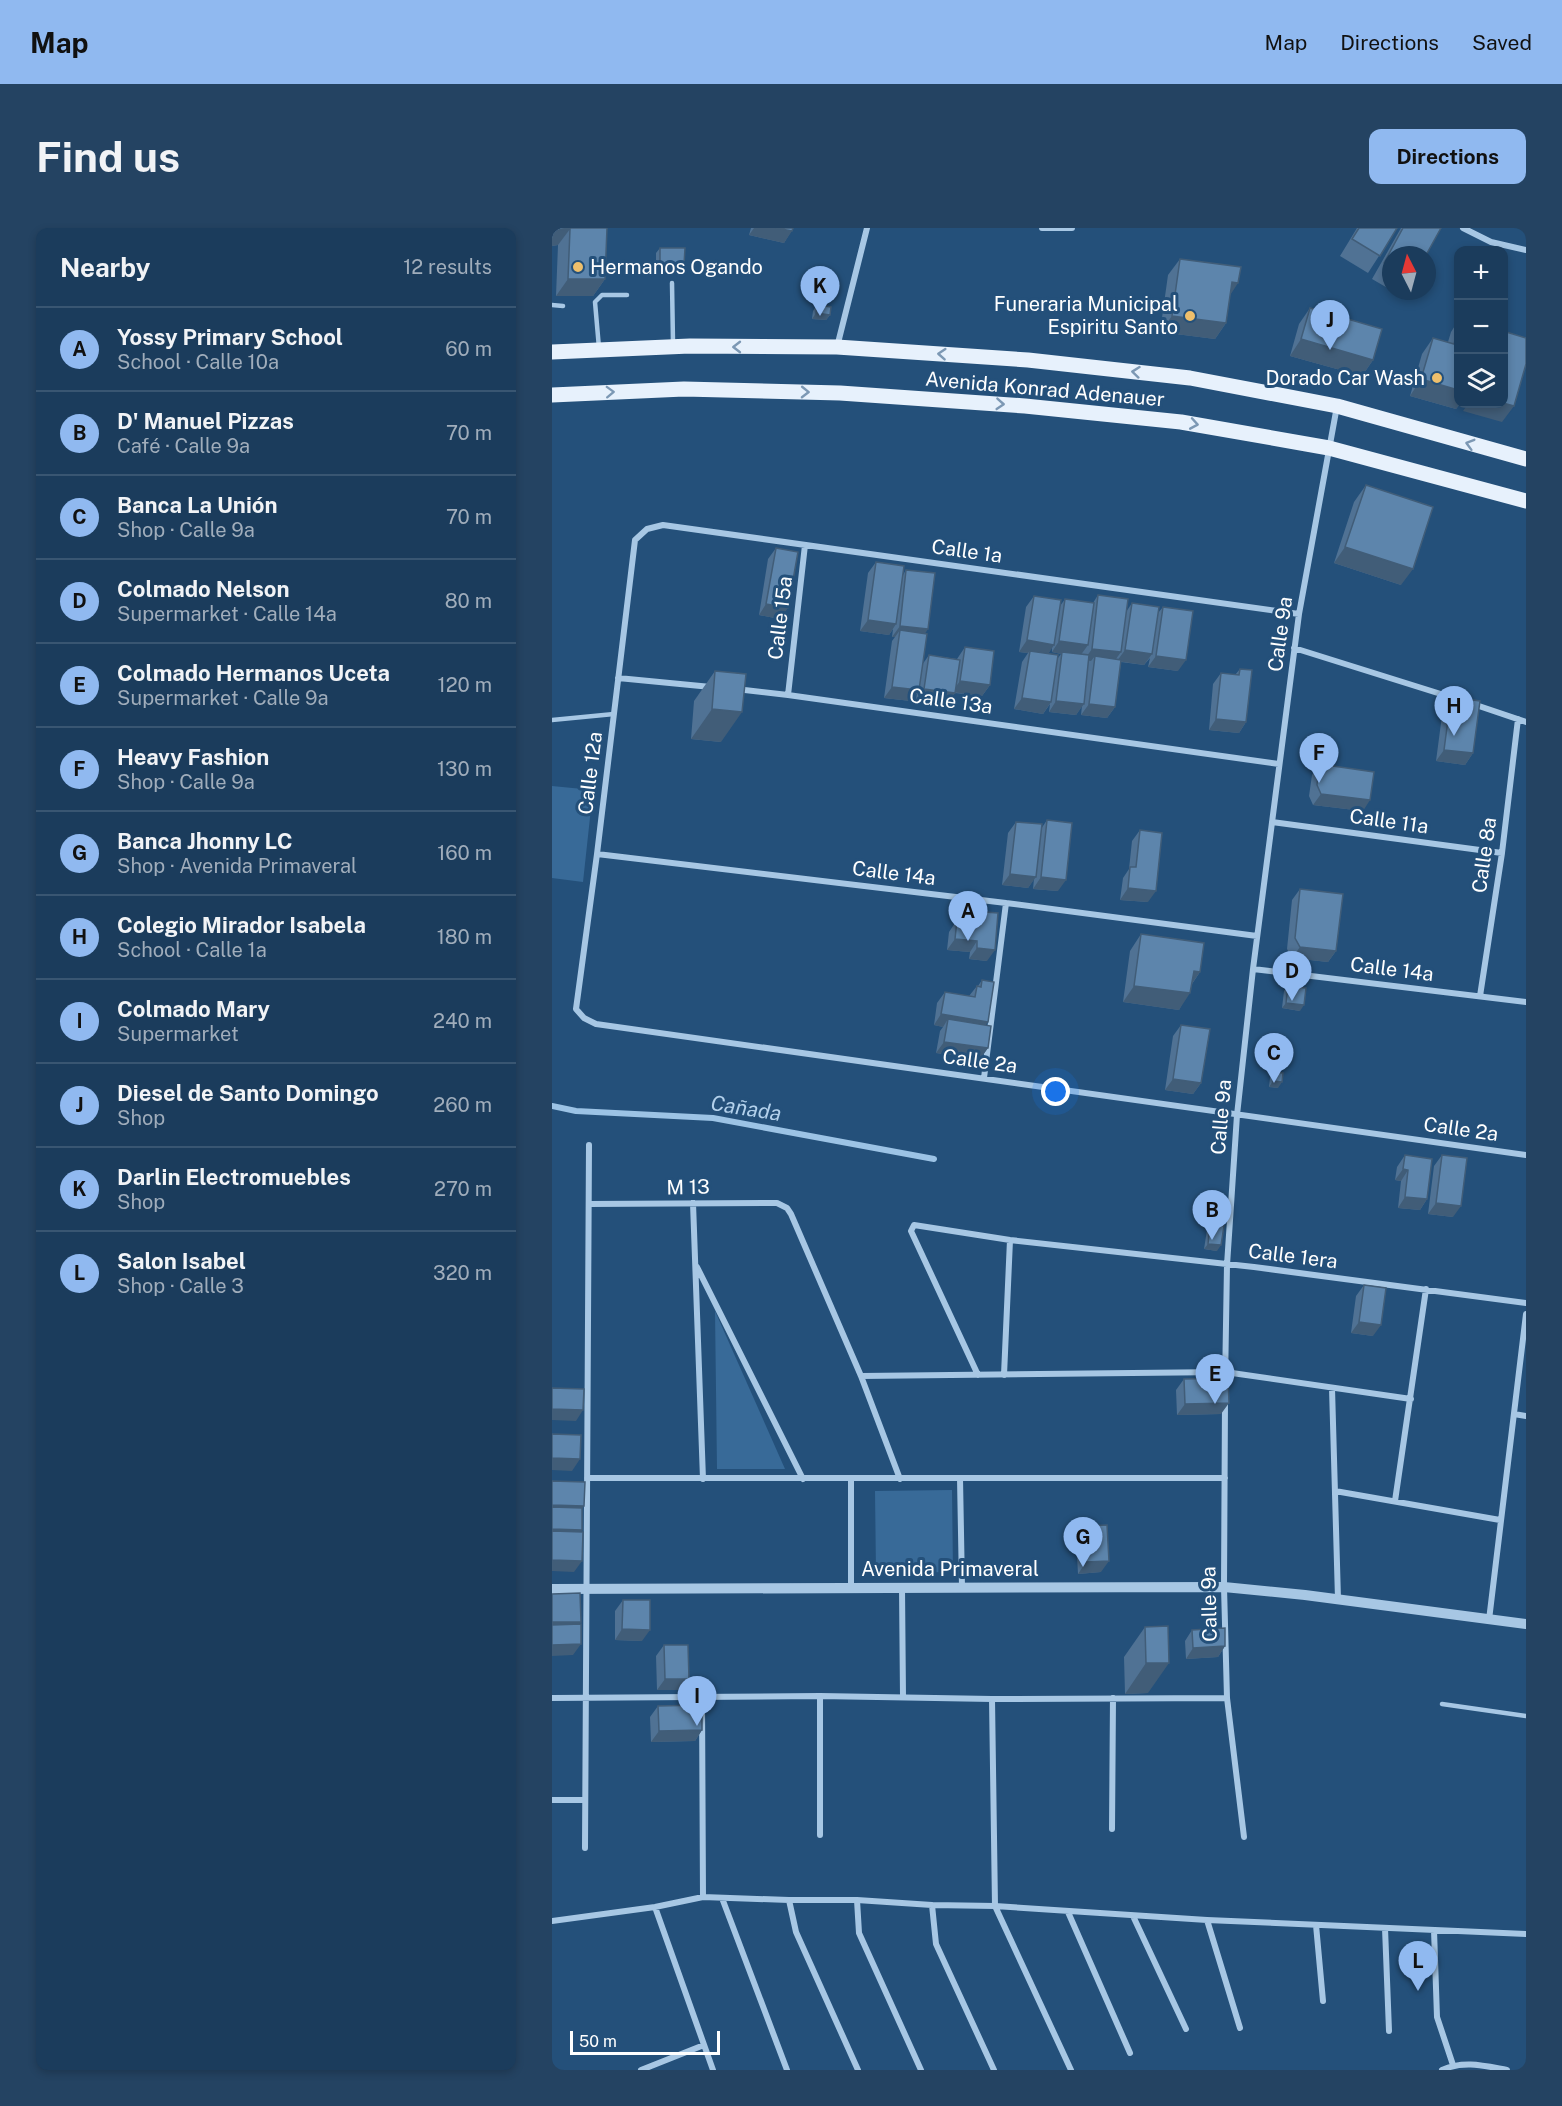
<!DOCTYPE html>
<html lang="en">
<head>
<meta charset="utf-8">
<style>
	:root { --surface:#1b3c5c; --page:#244362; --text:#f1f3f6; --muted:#a0adbb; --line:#395672; --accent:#90b9f0 }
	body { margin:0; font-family:"Public Sans",sans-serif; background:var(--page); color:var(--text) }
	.controls { position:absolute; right:18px; top:18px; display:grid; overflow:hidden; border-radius:12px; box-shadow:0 3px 9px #0003 }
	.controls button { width:54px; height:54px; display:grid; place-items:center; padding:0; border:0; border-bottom:2px solid var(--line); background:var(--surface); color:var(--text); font:30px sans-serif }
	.compass { position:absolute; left:830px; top:18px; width:54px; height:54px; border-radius:50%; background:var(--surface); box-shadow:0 3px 9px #0003; rotate:354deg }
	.scale { position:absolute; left:18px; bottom:15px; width:150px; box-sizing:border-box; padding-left:6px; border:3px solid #fff; border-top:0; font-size:16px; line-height:21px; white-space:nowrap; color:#fff; -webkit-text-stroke:4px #24507a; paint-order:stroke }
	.you { position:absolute; left:504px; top:864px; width:21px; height:21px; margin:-15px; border:4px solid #fff; border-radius:50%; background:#1a73e8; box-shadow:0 0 0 9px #1a73e833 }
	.badge { display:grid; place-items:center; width:39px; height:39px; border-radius:50%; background:var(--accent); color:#111; font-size:20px; font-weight:700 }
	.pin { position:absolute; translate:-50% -50px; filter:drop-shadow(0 2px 3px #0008) }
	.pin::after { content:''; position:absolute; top:32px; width:21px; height:18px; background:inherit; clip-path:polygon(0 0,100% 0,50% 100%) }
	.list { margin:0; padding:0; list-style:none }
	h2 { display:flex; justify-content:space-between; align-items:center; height:78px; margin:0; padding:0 24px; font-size:26px }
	h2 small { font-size:20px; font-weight:400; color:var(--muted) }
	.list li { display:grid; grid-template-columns:39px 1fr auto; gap:18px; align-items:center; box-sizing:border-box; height:84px; padding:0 24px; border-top:2px solid var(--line) }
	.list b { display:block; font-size:22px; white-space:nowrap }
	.list p { margin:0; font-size:20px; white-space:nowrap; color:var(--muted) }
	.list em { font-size:20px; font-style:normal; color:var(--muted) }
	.icon { flex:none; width:33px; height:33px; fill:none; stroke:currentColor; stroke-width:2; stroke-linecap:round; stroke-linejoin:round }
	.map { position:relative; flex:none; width:974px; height:1842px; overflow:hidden; border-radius:12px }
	header { display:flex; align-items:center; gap:36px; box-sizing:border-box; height:84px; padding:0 30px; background:var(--accent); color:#111 }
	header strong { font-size:28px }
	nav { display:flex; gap:33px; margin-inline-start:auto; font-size:21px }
	.intro { display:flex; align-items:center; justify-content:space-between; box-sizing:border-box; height:144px; padding:0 36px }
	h1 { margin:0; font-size:42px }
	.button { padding:15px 27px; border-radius:12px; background:var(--accent); color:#111; font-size:21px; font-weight:700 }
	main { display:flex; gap:36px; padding:0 36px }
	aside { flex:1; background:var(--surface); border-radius:12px; box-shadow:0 3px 9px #0003 }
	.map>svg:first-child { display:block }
	.green { fill:#386a98 }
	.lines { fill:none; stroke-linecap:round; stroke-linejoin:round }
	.stream { stroke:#9cc3e5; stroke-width:6 }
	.service { stroke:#a7c7e4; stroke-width:4.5 }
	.minor { stroke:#a7c7e4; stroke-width:6 }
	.tertiary { stroke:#a7c7e4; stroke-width:10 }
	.primary { stroke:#e7f1fc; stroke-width:15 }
	.wall { fill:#507294; fill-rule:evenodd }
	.shaded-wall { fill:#415d78 }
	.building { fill:#5d85ac; stroke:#415d78; stroke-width:1.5 }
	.oneway { stroke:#7c98b4 }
	.poi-dot { fill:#eebf6c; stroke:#24507a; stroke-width:2 }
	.labels { text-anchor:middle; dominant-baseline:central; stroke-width:6; stroke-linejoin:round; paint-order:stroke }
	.poi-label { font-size:20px; fill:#fff; stroke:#24507a; text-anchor:end }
	.street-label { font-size:20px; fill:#fff; stroke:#24507a }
	.water-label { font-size:21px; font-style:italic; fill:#b3d1ec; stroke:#24507a }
</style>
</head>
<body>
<header>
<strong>Map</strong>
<nav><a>Map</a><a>Directions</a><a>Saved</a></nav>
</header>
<div class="intro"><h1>Find us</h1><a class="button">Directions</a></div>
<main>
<aside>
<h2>Nearby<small>12 results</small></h2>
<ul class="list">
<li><span class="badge">A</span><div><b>Yossy Primary School</b><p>School · Calle 10a</p></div><em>60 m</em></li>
<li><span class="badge">B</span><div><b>D' Manuel Pizzas</b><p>Café · Calle 9a</p></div><em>70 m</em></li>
<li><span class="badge">C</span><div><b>Banca La Unión</b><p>Shop · Calle 9a</p></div><em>70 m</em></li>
<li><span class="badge">D</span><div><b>Colmado Nelson</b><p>Supermarket · Calle 14a</p></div><em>80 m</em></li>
<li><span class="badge">E</span><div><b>Colmado Hermanos Uceta</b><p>Supermarket · Calle 9a</p></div><em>120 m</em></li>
<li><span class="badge">F</span><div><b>Heavy Fashion</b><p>Shop · Calle 9a</p></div><em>130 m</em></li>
<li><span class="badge">G</span><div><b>Banca Jhonny LC</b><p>Shop · Avenida Primaveral</p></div><em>160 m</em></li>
<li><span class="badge">H</span><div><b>Colegio Mirador Isabela</b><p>School · Calle 1a</p></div><em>180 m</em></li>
<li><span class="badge">I</span><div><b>Colmado Mary</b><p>Supermarket</p></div><em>240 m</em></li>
<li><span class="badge">J</span><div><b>Diesel de Santo Domingo</b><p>Shop</p></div><em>260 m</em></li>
<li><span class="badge">K</span><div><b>Darlin Electromuebles</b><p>Shop</p></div><em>270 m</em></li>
<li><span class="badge">L</span><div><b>Salon Isabel</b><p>Shop · Calle 3</p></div><em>320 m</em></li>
</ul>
</aside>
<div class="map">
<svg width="974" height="1842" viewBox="0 0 974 1842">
	<rect width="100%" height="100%" fill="#24507a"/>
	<path class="green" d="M0,558L41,562L31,654L0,650Z
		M163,1083L233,1241H165Z
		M400,1262L401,1344L324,1345L323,1263Z"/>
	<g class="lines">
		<path class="stream" d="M0,878L24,883L161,890L382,931"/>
		<path class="service" d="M120,55L121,115
			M0,77L11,78
			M47,120L43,74L50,67H75
			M0,492L62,486
			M890,1476L974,1488"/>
		<path class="minor" d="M490,0H520
			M911,0L939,14L974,22
			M285,119L315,0
			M747,386L111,297L95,301L83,312L45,626L24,781L32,790L44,796L974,927
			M742,420L908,472
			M66,450L159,459
			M184,461L236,467L727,536
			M236,467L253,317
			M921,476L974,494
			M720,594L950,625
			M45,626L454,675L705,708
			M701,741L974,774
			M928,768L950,625L966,491
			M432,850L454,675
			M141,975L151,1251
			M37,976L225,975L235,980L239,986L309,1148L348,1251
			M145,1039L251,1251
			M426,1147L359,1003L362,997L458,1012L702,1039L974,1075
			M452,1147L458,1012
			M309,1148L673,1144L859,1171
			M673,1156L675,1037L685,887L701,741L747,386L785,178
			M780,1160L786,1371
			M673,1173L672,1359L675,1470L692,1609
			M962,1186L974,1188
			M35,1250H673
			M408,1250L410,1359
			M783,1263L948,1292
			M843,1273L874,1061
			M299,1360V1250
			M350,1360L351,1469
			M937,1392L974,1086
			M0,1470L268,1468L440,1471L675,1470
			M150,1470L151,1669
			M440,1471L443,1678L519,1842
			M0,1572H33
			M560,1601L561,1470
			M268,1607V1468
			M33,1620L37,917
			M170,1670L235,1842
			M237,1672L244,1704L306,1842
			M305,1672L307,1705L369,1842
			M380,1677L384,1716L442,1842
			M103,1679L161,1842
			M516,1684L578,1825
			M581,1688L634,1801
			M655,1692L688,1800
			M0,1693L103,1679L151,1669L237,1672H305L380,1677L443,1678L655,1692L974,1706
			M764,1697L771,1773
			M833,1700L837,1803
			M882,1702L885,1789L901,1837
			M89,1842L152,1817
			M890,1842C912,1832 933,1838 955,1842"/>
		<path class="tertiary" d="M0,1361L672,1359L753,1367L974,1396"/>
		<path class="primary" d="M0,124L138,118L285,119L476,132L638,150L785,178L974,231
			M0,167L132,161L288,165L473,178L629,194L777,220L974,273"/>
	</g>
	<path class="wall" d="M0,0H55L53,51L41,68H4L6,17L0,18Z
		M199,0H241L232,15L197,7Z
		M805,0H845L816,45L788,28Z
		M849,0H889L839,27V62L820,51Z
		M108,20L132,37L128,42L104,41V25Z
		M628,31L678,67L674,95L663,111L608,104L616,47Z
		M841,63H852L849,67Z
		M265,77L278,87L274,92L260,91L261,83Z
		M758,80L821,132L810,148L738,128L747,96Z
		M906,93V176H908L904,181L858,168L870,126L881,110L896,114L899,104Z
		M814,257L849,357L782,335L802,274Z
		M224,320L228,391L207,387L216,331Z
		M324,334L351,347L354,342L373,406L370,437L377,427L405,431L413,419L438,457L430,468L403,465L395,476L364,472L365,465L359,473L332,470L340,413L343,409H340L341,401L337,407L308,403L316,345Z
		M546,367L574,384L580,375L606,385L611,379L626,443L596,439L598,430L592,437L569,434L563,479L555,490L529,487L530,478L524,487L497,484L498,476L491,486L462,481L470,434L476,425L467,424L474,379L482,368L508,378L513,371L541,375ZM500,419V424L509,426L506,430L496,426Z
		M688,441L694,494L687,505L657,502L661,456L669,445L683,447Z
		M163,443L169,514L139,511L142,473Z
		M899,469L921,525L913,537L884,533L891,480Z
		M767,536L811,583L761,577L757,568L760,547Z
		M495,592L506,663L481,661L482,651L476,660L450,657L456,605L464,594L489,601Z
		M588,602L596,674L568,672L571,650L577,641L580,613Z
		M748,661L784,723L776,734L740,730L735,721L740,672Z
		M418,683L435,733L417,731L418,724L395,722L397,704L405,692L411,693Z
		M589,706L648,744L640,756L627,782L571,774L578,723Z
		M430,752L436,820L428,831L384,825L388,803L391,799L382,797L385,775L393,764L417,768L425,758H426Z
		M736,758L748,783L730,780L732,763Z
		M629,797L649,855L641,866L613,862L621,808Z
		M722,844L726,860L717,859L718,850Z
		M853,927L875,971L868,982L846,980L849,953L843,952L845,939Z
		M890,927L901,989L876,986L882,938Z
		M658,996L665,1023L652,1021L655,1002Z
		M812,1057L821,1108L799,1105L804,1068Z
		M632,1151L669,1186L625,1187L624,1162Z
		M532,1298L549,1344L526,1346L524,1309Z
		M71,1372L90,1413L63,1412V1383Z
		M593,1399L596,1465L573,1466L572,1429Z
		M640,1402L673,1418L666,1429L634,1431L633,1413Z
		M112,1417L137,1451L129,1462H105L104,1428Z
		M106,1478L150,1502L143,1513L99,1514L98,1489Z"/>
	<path class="shaded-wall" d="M202,0H224L240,3L232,15L197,7Z
		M18,1L6,17L0,18V2Z
		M108,36L132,37L128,42L104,41Z
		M16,51H53L41,68H4Z
		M680,54L686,55L675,72Z
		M264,85L278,87L274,92L260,91Z
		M620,88L674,95L663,111L608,104Z
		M749,111L821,132L810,148L738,128Z
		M869,151L906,162V176H908L904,181L858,168Z
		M951,175L962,178L950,194L911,183L916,176Z
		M793,319L861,341L849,357L782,335Z
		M214,376L236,380L228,391L207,387Z
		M316,392L344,396L337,407L308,403Z
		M348,398L376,401L369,412L348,402L343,409H340Z
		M475,412L502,417L495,428L478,423L476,425L467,424Z
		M507,413L536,417L528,428L510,424L509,426L500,424Z
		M540,421L569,424L561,435L543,428L539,433L532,432Z
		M573,422L600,426L592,437L565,433Z
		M604,428L634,432L626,443L596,439Z
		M408,453L438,457L430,468L400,464Z
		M340,459L367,462L359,473L332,470Z
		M372,461L403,465L395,476L364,472Z
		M470,470L499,474L491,486L462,481Z
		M504,473L532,476L524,487L497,484Z
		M537,476L563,479L555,490L529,487Z
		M160,481L190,484L169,514L139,511Z
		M664,491L694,494L687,505L657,502Z
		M892,522L921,525L913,537L884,533Z
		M769,566L818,572L811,583L761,577Z
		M458,646L484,649L476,660L450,657Z
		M489,649L514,652L506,663L481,661Z
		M576,660L604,663L596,674L568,672Z
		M403,711L425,713L418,724L395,722Z
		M748,719L784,723L776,734L740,730Z
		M425,720L443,722L435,733L417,731Z
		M642,743L648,744L636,761Z
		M582,758L638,765L627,782L571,774Z
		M734,775L752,777L748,783L730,780Z
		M389,786L436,794L428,805L396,791L391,799L382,797Z
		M392,814L436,820L428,831L384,825Z
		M621,851L649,855L641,866L613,862Z
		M721,853L730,854L726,860L717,859Z
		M851,941L856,942L849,953L843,952Z
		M853,969L875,971L868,982L846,980Z
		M884,975L909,978L901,989L876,986Z
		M656,1016L669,1017L665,1023L652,1021Z
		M807,1094L829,1097L821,1108L799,1105Z
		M677,1175L669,1186L625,1187L633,1176Z
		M0,1181L31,1182L24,1193L0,1192Z
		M0,1230L28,1231L20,1243L0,1242Z
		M0,1277L32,1278L25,1289L0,1288Z
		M0,1301L30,1302L22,1313L0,1312Z
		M0,1332L30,1333L22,1344L0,1343Z
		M557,1333L549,1344L526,1346L534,1334Z
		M0,1394H29L21,1405H0Z
		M70,1401L98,1402L90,1413L63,1412Z
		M29,1416L21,1427L0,1428V1417Z
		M673,1418L666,1429L634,1431L641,1420Z
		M594,1435H617L596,1465L573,1466Z
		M113,1451H137L129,1462H105Z
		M150,1502L143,1513L99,1514L107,1503Z"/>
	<path class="building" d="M0,0H55L53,51H16L18,1L0,2Z
		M224,0H241L240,3Z
		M807,0H845L828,28L800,11Z
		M851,0H889L874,27H839V39L832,35Z
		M108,20H133L132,37L108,36Z
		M628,31L689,39L686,55L680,54L674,95L620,88Z
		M265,77L279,79L278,87L264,85Z
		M758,80L830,101L821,132L749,111Z
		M906,101V162L869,151L881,110L902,116Z
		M951,103L974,110V136L962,178L951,175Z
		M814,257L881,279L861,341L793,319Z
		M224,320L246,324L236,380L214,376Z
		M324,334L352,338L344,396L316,392Z
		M354,342L383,345L376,401L348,398Z
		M546,367L576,371L569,424L540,421Z
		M482,368L509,372L502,417L475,412Z
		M513,371L542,375L536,417L507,413Z
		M580,375L607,379L600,426L573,422Z
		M611,379L641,383L634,432L604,428Z
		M348,402L375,406L367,462L340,459Z
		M413,419L442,423L438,457L408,453Z
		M478,423L506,427L499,474L470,470Z
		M510,424L537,427L532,476L504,473Z
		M377,427L408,432L403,465L372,461Z
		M543,428L569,432L563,479L537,476Z
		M688,441L700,442L694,494L664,491L669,445L687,447Z
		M163,443L194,446L190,484L160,481Z
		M899,469L928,473L921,525L892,522Z
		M767,536L822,544L818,572L769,566L765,557Z
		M495,592L520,595L514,652L489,649Z
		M464,594L490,596L484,649L458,646Z
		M588,602L610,605L604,663L576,660L578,639H584Z
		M748,661L791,666L784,723L748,719L743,710Z
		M418,683L446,685L443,722L425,720V713L403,711L405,692L417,694Z
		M589,706L652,715L648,744L642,743L638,765L582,758Z
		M430,752L442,754L436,794L389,786L393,764L423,769L425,758L429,759Z
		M736,758L754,760L752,777L734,775Z
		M396,791L439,798L436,820L392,814Z
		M629,797L658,801L649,855L621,851Z
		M722,844L731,845L730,854L721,853Z
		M853,927L880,931L875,971L853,969L856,942L851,941Z
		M890,927L915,930L909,978L884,975Z
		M658,996L672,998L669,1017L656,1016Z
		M812,1057L834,1060L829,1097L807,1094Z
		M676,1150L677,1175L633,1176L632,1151Z
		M0,1160L32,1161L31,1182L0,1181Z
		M0,1206L29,1207L28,1231L0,1230Z
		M0,1253L33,1254L32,1278L0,1277Z
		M0,1279L30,1280V1302L0,1301Z
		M555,1297L557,1333L534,1334L532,1298Z
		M0,1303L31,1304L30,1333L0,1332Z
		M28,1365L29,1394H0V1366Z
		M71,1372H98V1402L70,1401Z
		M29,1396V1416L0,1417V1397Z
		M616,1398L617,1435H594L593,1399Z
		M673,1400V1418L641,1420L640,1402Z
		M112,1417H136L137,1451H113Z
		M150,1477V1502L107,1503L106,1478Z"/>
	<defs><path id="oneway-chevron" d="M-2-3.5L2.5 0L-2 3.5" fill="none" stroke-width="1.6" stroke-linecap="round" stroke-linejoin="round" transform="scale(1.5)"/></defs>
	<g class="oneway">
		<use href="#oneway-chevron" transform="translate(185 119) rotate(-180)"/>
		<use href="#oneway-chevron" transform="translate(390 126) rotate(-176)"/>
		<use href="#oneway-chevron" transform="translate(584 144) rotate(-174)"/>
		<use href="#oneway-chevron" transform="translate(58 164) rotate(-2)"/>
		<use href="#oneway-chevron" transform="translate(253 164) rotate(1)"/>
		<use href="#oneway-chevron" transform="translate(448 176) rotate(4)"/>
		<use href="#oneway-chevron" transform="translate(642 196) rotate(10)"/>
		<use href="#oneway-chevron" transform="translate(918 216) rotate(-164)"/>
	</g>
	<g class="poi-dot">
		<circle cx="26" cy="39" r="6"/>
		<circle cx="638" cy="88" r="6"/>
		<circle cx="885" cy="150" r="6"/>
	</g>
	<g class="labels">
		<g class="poi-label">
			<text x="38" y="39" text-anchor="start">Hermanos Ogando</text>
			<text x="626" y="76">Funeraria Municipal<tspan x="626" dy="23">Espiritu Santo</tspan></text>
			<text x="873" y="150">Dorado Car Wash</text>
		</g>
		<g class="street-label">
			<text transform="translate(493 161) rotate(5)">Avenida Konrad Adenauer</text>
			<text transform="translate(415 323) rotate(8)">Calle 1a</text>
			<text transform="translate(228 390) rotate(-83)">Calle 15a</text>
			<text transform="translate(728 406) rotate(-82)">Calle 9a</text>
			<text transform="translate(399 473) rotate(8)">Calle 13a</text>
			<text transform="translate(38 545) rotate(-83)">Calle 12a</text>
			<text transform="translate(837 593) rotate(8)">Calle 11a</text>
			<text transform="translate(932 627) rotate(-82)">Calle 8a</text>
			<text transform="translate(342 645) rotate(7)">Calle 14a</text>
			<text transform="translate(840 741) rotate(7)">Calle 14a</text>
			<text transform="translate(428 833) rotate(8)">Calle 2a</text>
			<text transform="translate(669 889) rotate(-85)">Calle 9a</text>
			<text transform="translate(909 901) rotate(8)">Calle 2a</text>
			<text transform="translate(136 959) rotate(-1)">M 13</text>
			<text transform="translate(741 1028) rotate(7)">Calle 1era</text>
			<text x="398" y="1341">Avenida Primaveral</text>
			<text transform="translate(657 1376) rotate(-91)">Calle 9a</text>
		</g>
		<g class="water-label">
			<text transform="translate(194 880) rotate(9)">Cañada</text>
		</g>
	</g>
</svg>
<div class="controls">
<button>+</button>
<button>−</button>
<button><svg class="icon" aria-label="layers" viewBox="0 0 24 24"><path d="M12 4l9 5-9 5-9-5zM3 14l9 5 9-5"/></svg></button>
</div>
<svg class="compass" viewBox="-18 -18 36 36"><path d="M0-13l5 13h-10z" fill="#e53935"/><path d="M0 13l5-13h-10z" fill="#a0adbb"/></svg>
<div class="scale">50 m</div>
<div class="you"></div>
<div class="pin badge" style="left:416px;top:713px">A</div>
<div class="pin badge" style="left:660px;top:1012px">B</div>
<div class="pin badge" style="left:722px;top:855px">C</div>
<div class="pin badge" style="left:740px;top:773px">D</div>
<div class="pin badge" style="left:663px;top:1176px">E</div>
<div class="pin badge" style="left:767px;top:555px">F</div>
<div class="pin badge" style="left:531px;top:1339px">G</div>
<div class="pin badge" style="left:902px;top:508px">H</div>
<div class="pin badge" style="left:145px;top:1498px">I</div>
<div class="pin badge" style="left:778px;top:122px">J</div>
<div class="pin badge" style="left:268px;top:88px">K</div>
<div class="pin badge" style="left:866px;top:1763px">L</div>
</div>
</main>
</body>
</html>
